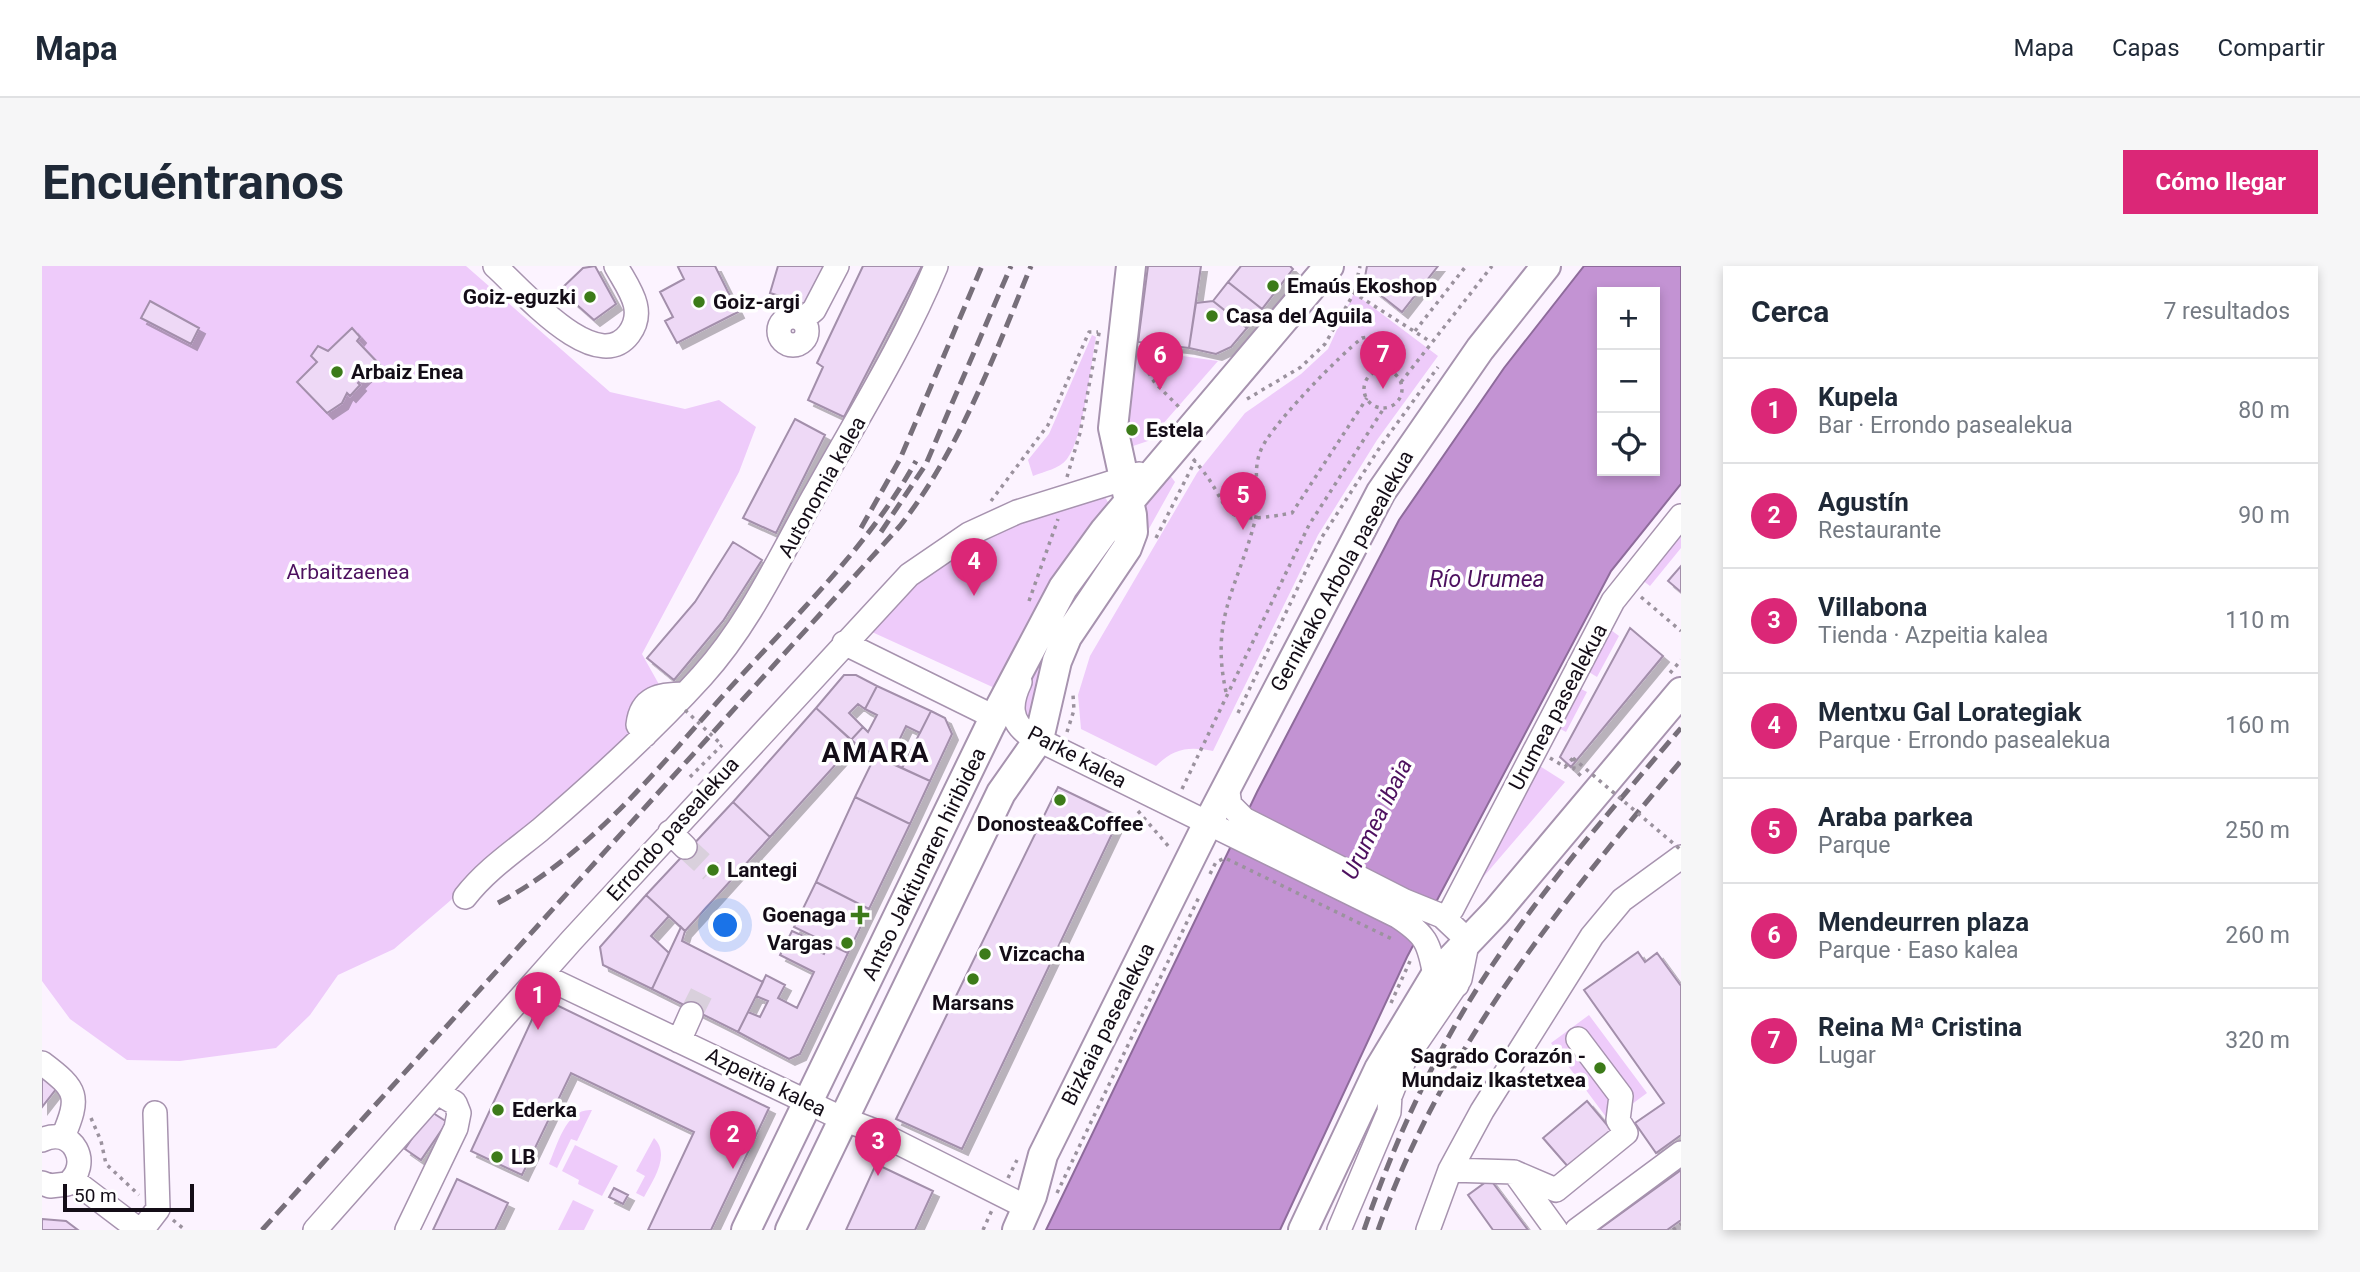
<!DOCTYPE html>
<html lang="es">
<head>
<meta charset="utf-8">
<style>
	:root { --surface:#fff; --page:#f6f6f7; --text:#1f2937; --muted:#747a83; --line:#e0e1e3; --accent:#db2777 }
	body { margin:0; font-family:Roboto,sans-serif; background:var(--page); color:var(--text) }
	.controls { position:absolute; right:21px; top:21px; display:grid; overflow:hidden; border-radius:0px; box-shadow:0 4px 10px #0003 }
	.controls button { width:63px; height:63px; display:grid; place-items:center; padding:0; border:0; border-bottom:2px solid var(--line); background:var(--surface); color:var(--text); font:35px sans-serif }
	.scale { position:absolute; left:21px; bottom:18px; width:131px; box-sizing:border-box; padding-left:7px; border:4px solid #140d17; border-top:0; font-size:19px; line-height:24px; white-space:nowrap; color:#140d17; -webkit-text-stroke:5px #fff; paint-order:stroke }
	.you { position:absolute; left:684px; top:660px; width:24px; height:24px; margin:-18px; border:5px solid #fff; border-radius:50%; background:#1a73e8; box-shadow:0 0 0 10px #1a73e833 }
	.badge { display:grid; place-items:center; width:46px; height:46px; border-radius:50%; background:var(--accent); color:#fff; font-size:23px; font-weight:700 }
	.pin { position:absolute; translate:-50% -58px; filter:drop-shadow(0 2px 4px #0008) }
	.pin::after { content:''; position:absolute; top:37px; width:24px; height:21px; background:inherit; clip-path:polygon(0 0,100% 0,50% 100%) }
	.list { margin:0; padding:0; list-style:none }
	h2 { display:flex; justify-content:space-between; align-items:center; height:91px; margin:0; padding:0 28px; font-size:30px }
	h2 small { font-size:23px; font-weight:400; color:var(--muted) }
	.list li { display:grid; grid-template-columns:46px 1fr auto; gap:21px; align-items:center; box-sizing:border-box; height:105px; padding:0 28px; border-top:2px solid var(--line) }
	.list b { display:block; font-size:26px; white-space:nowrap }
	.list p { margin:0; font-size:23px; white-space:nowrap; color:var(--muted) }
	.list em { font-size:23px; font-style:normal; color:var(--muted) }
	.icon { flex:none; width:38px; height:38px; fill:none; stroke:currentColor; stroke-width:2; stroke-linecap:round; stroke-linejoin:round }
	.map { position:relative; flex:none; width:1639px; height:964px; overflow:hidden; border-radius:0px }
	header { display:flex; align-items:center; gap:42px; box-sizing:border-box; height:98px; padding:0 35px; background:var(--surface); border-bottom:2px solid var(--line) }
	header strong { font-size:33px }
	nav { display:flex; gap:38px; margin-inline-start:auto; font-size:24px }
	.intro { display:flex; align-items:center; justify-content:space-between; box-sizing:border-box; height:168px; padding:0 42px }
	h1 { margin:0; font-size:49px }
	.button { padding:18px 32px; border-radius:0px; background:var(--accent); color:#fff; font-size:24px; font-weight:700 }
	main { display:flex; gap:42px; padding:0 42px }
	aside { flex:1; background:var(--surface); border-radius:0px; box-shadow:0 4px 10px #0003 }
	.map>svg:first-child { display:block }
	.green { fill:#eecbfa }
	.water { fill:#c393d3; stroke:#8e6b9b; stroke-width:2; fill-rule:evenodd }
	.building { fill:#eed9f6; stroke:#a38fab; stroke-width:2; filter:url(#shadow) }
	.lines { fill:none; stroke-linecap:round; stroke-linejoin:round }
	.minor-tunnel { stroke:#d9d0dc; stroke-width:23; stroke-dasharray:23 11; stroke-linecap:butt }
	.minor-casing { stroke:#a793af; stroke-width:26 }
	.major-casing { stroke:#a793af; stroke-width:32 }
	.path { stroke:#9b929e; stroke-width:3.5; stroke-dasharray:3.5 5; stroke-linecap:butt }
	.minor { stroke:#fff; stroke-width:23 }
	.major { stroke:#fff; stroke-width:28 }
	.rail { stroke:#776f7a; stroke-width:5; stroke-dasharray:14 7; stroke-linecap:butt }
	.path-bridge { stroke:#9b929e; stroke-width:3.5; stroke-dasharray:3.5 5; stroke-linecap:butt }
	.poi-dot { fill:#3c7b19; stroke:#fff; stroke-width:2.5 }
	.labels { text-anchor:middle; dominant-baseline:central; stroke-width:7; stroke-linejoin:round; paint-order:stroke }
	.poi-label { font-size:21px; font-weight:bold; fill:#140d17; stroke:#fff; text-anchor:start }
	.street-label { font-size:21px; fill:#140d17; stroke:#fff }
	.park-label { font-size:21px; fill:#4d115f; stroke:#fff }
	.water-label { font-size:23px; font-style:italic; fill:#4d105f; stroke:#fff }
	.district-label { font-size:28px; font-weight:bold; letter-spacing:2px; fill:#140d17; stroke:#fff }
</style>
</head>
<body>
<header>
<strong>Mapa</strong>
<nav><a>Mapa</a><a>Capas</a><a>Compartir</a></nav>
</header>
<div class="intro"><h1>Encuéntranos</h1><a class="button">Cómo llegar</a></div>
<main>
<div class="map">
<svg width="1639" height="964" viewBox="0 0 1639 964">
	<defs>
		<filter id="shadow"><feDropShadow dx="6" dy="6" stdDeviation="0" flood-color="#0004"/></filter>
	</defs>
	<rect width="100%" height="100%" fill="#fcf3ff"/>
	<path class="green" d="M0,0H424L568,126L643,143L677,134L714,161L697,206L600,388L619,422L591,470L495,558L448,592L409,634L352,683L296,709L268,749L234,782L138,795L85,794L28,753L0,715Z
		M1312,27L1396,90L1335,174L1276,269L1171,485C1147,480 1132,482 1114,500L1039,463L1036,429L1048,390L1155,207L1203,147L1259,108L1286,83Z
		M1050,69L1054,71C1049,98 1041,174 1025,193C1017,203 1003,205 991,210L986,194L1007,168Z
		M1091,83L1176,95L1106,175L1088,181L1081,154Z
		M1127,208L1133,216L1104,268L1106,253L1101,239Z
		M1062,229L1067,238L1063,246L957,424L830,366C866,322 911,283 965,261C996,248 1030,240 1062,229Z
		M1639,258V282L1608,320L1596,311Z
		M1078,265L987,457L981,443L983,427L1007,377L1031,332Z
		M1565,361L1577,370L1555,411L1542,403Z
		M1531,419L1545,426L1524,466L1511,459Z
		M1493,497L1523,516L1437,616L1432,613Z
		M1547,749L1605,827L1567,855L1509,777Z
		M550,844L535,875L529,873L515,902L507,898C515,880 524,842 550,844Z
		M612,872C629,889 611,914 602,931L594,927L603,910L594,905Z
		M533,879L576,900L560,930L536,918L537,914L520,905Z
		M531,934L552,944L542,964H516Z"/>
	<path class="water" d="M1542,0H1639V218L1569,305L1365,691L1238,964H1004L1215,526L1357,254L1462,102ZM1560,26H1613V205H1560Z"/>
	<path class="building" d="M553,0L574,38L552,54L518,24L541,2Z
		M673,0L696,46L635,77L623,55L631,51L618,26L642,13L636,1L638,0Z
		M736,0H785L767,39L728,27Z
		M821,0H880L802,151L766,134L781,101L775,97Z
		M1106,0H1159L1147,82L1096,76Z
		M1199,0H1248L1251,3L1220,43L1186,16Z
		M1325,0H1396L1360,46L1322,16Z
		M1186,16L1220,43L1205,62L1171,35Z
		M108,35L157,62L149,78L99,52Z
		M1171,35L1205,62L1189,81L1174,88L1147,82L1154,37Z
		M310,62L318,71L315,75L336,97L316,117L318,119L308,130L305,127L300,137L285,147L255,116L275,96L269,90L276,80L286,85Z
		M753,153L783,169L734,267L701,252Z
		M691,276L720,294L681,355L632,414L605,392L653,336Z
		M1639,300V326L1626,315Z
		M1588,362L1621,390L1529,501L1518,491Z
		M802,409H814L835,420L823,443L816,438L807,447L821,461L809,474L774,442Z
		M835,420L889,445L878,467L864,460L852,485L866,492L860,502L817,481L809,474L821,461L826,466L835,449L823,443Z
		M774,442L813,477L728,571L691,536Z
		M889,445L903,452L910,468L888,515L860,502Z
		M833,490L888,515L868,558L813,531Z
		M1016,521L1078,551L920,883L854,853Z
		M813,531L868,558L827,643L774,616Z
		M691,536L728,571L643,665L604,629Z
		M774,616L827,643L806,687L752,661Z
		M604,629L627,650L609,670L627,687L610,723L561,699L558,681Z
		M639,661L643,665L640,675L721,716L696,766L610,723Z
		M750,665L768,673L765,680L782,688L787,678L806,687L758,788L747,793L696,766L706,746L718,751L726,735L714,730L724,709L743,719L736,732L755,742L772,706L738,689Z
		M1596,686L1603,696L1615,687L1639,720V869L1614,887L1593,857L1622,837L1542,724Z
		M500,732L727,842L669,964H606L652,866L529,807L480,909L429,885Z
		M0,804L18,818L0,841Z
		M1545,835L1571,866L1528,903L1501,872Z
		M388,845L405,856L379,894L363,883Z
		M834,898L891,925L873,964H804Z
		M1639,904V954L1625,964H1556Z
		M415,913L466,937L453,964H391Z
		M1448,913L1486,964H1451L1426,929Z
		M572,922L586,929L581,938L567,931Z
		M0,953L24,955L36,964H0Z"/>
	<g class="lines">
		<path class="minor-tunnel" d="M643,581L669,605
			M649,748L662,722"/>
		<g class="minor-casing">
			<path id="minor" d="M453,0C478,22 554,112 587,68C605,44 586,22 574,0
				M737 65a14 14 0 1 1 28 0a14 14 0 1 1-28 0Z
				M760,54L772,44L795,0
				M802,377L952,451
				M978,416C968,437 967,455 987,469L1355,650C1384,669 1387,676 1393,710L1406,706L1413,710L1415,719
				M603,469L596,459C599,431 618,428 643,428
				M1185,520L1188,539L1202,553L1363,635L1400,650L1418,667L1424,683L1418,713L1362,795L1349,828
				M628,566L643,581
				M423,631C444,604 471,586 498,564C554,516 610,465 660,410C708,357 737,292 772,230C814,154 861,80 894,0
				M1410,643L1571,335L1639,250
				M499,709L801,853L833,865L986,942
				M637,775L649,748
				M0,797C36,824 38,830 21,871
				M0,874C31,859 51,899 25,918L8,920L0,917
				M1408,904L1472,906L1514,964
				M1472,906L1514,924L1584,867L1576,854L1579,830L1536,773
				M31,914L97,964
				M100,964L116,943L113,847
				M273,964L529,675L867,309L927,268L975,246L1097,208
				M365,964L414,862L417,847L413,837L396,827
				M1297,964L1347,846L1349,813
				M1386,964L1408,904L1440,845L1550,670L1580,634L1639,591
				M1535,964L1639,887"/>
		</g>
		<g class="major-casing">
			<path id="major" d="M704,964L948,460L1021,322L1063,264L1287,0
				M748,964L959,527L997,473L1015,395L1025,371L1085,282L1091,266L1090,249L1071,162L1089,0
				M975,964L990,930L1001,889L1166,557L1339,226L1438,83L1504,0
				M1261,964L1337,803L1393,710L1454,646L1639,426"/>
		</g>
		<path class="path" d="M1312,27L1318,0
			M1373,65L1424,0
			M1102,99L1113,117L1137,141
			M1322 123a19 19 0 1 1 38 0a19 19 0 1 1-38 0Z
			M1359,116L1450,0
			M1205,133L1259,101L1283,78L1312,27L1389,76
			M1151,193C1196,242 1167,262 1250,247L1325,132
			M1025,211L1038,167L1058,62
			M949,235L1006,159L1047,66H1056
			M1114,272L1153,195
			M1599,331L1639,365
			M987,335L1016,253
			M1628,407L1639,394
			M1184,426C1168,352 1195,323 1213,255C1221,225 1205,202 1225,173C1243,146 1295,92 1320,72L1332,70C1349,77 1350,87 1348,105
			M1196,447L1280,271L1340,178L1396,101
			M1025,466L1032,444L1031,429
			M1508,492L1523,501L1531,492
			M1531,492L1532,503L1540,511
			M648,511L680,479
			M1140,523L1267,259L1342,142
			M1096,545L1128,582
			M1168,608L1174,596L1183,592L1350,673
			M1349,737L1369,693
			M49,852L59,875L64,898L97,929
			M966,912L975,894
			M1015,927L1157,631
			M131,954L143,964
			M941,964L950,944
			M1631,964L1639,958"/>
		<use href="#minor" class="minor"/>
		<use href="#major" class="major"/>
		<path class="rail" d="M819,262L858,193L940,0
			M839,266L884,198L969,0
			M456,637C554,585 622,494 696,413C759,344 828,278 874,195
			M220,964L858,260C918,183 952,90 989,0
			M1322,964C1356,865 1400,771 1460,685C1514,606 1577,535 1639,462
			M1336,964C1400,784 1517,639 1639,495"/>
		<path class="path-bridge" d="M643,444L680,479
			M1531,492L1639,584"/>
	</g>
	<g class="poi-dot">
		<circle cx="1231" cy="20" r="7"/>
		<circle cx="548" cy="31" r="7"/>
		<circle cx="657" cy="36" r="7"/>
		<circle cx="1170" cy="50" r="7"/>
		<circle cx="295" cy="106" r="7"/>
		<circle cx="1090" cy="164" r="7"/>
		<circle cx="1018" cy="534" r="7"/>
		<circle cx="671" cy="604" r="7"/>
		<path d="M814.5 638.5h7v7h7v7h-7v7h-7v-7h-7v-7h7z"/>
		<circle cx="805" cy="677" r="7"/>
		<circle cx="943" cy="688" r="7"/>
		<circle cx="931" cy="713" r="7"/>
		<circle cx="1558" cy="802" r="7"/>
		<circle cx="456" cy="844" r="7"/>
		<circle cx="455" cy="891" r="7"/>
	</g>
	<g class="labels">
		<g class="poi-label">
			<text x="1245" y="20">Emaús Ekoshop</text>
			<text x="534" y="31" text-anchor="end">Goiz-eguzki</text>
			<text x="671" y="36">Goiz-argi</text>
			<text x="1184" y="50">Casa del Aguila</text>
			<text x="309" y="106">Arbaiz Enea</text>
			<text x="1104" y="164">Estela</text>
			<text x="1018" y="558" text-anchor="middle">Donostea&amp;Coffee</text>
			<text x="685" y="604">Lantegi</text>
			<text x="804" y="649" text-anchor="end">Goenaga</text>
			<text x="791" y="677" text-anchor="end">Vargas</text>
			<text x="957" y="688">Vizcacha</text>
			<text x="931" y="737" text-anchor="middle">Marsans</text>
			<text x="1544" y="790" text-anchor="end">Sagrado Corazón -<tspan x="1544" dy="24">Mundaiz Ikastetxea</tspan></text>
			<text x="470" y="844">Ederka</text>
			<text x="469" y="891">LB</text>
		</g>
		<g class="street-label">
			<text transform="translate(780 221) rotate(-61)">Autonomia kalea</text>
			<text transform="translate(1300 305) rotate(-61)">Gernikako Arbola pasealekua</text>
			<text transform="translate(1516 441) rotate(-62)">Urumea pasealekua</text>
			<text transform="translate(1035 491) rotate(28)">Parke kalea</text>
			<text transform="translate(631 563) rotate(-48)">Errondo pasealekua</text>
			<text transform="translate(882 598) rotate(-64)">Antso Jakitunaren hiribidea</text>
			<text transform="translate(1066 758) rotate(-63)">Bizkaia pasealekua</text>
			<text transform="translate(724 816) rotate(26)">Azpeitia kalea</text>
		</g>
		<g class="park-label">
			<text x="306" y="306">Arbaitzaenea</text>
		</g>
		<g class="water-label">
			<text x="1445" y="313">Río Urumea</text>
			<text transform="translate(1335 553) rotate(-64)">Urumea ibaia</text>
		</g>
		<g class="district-label">
			<text x="834" y="486">AMARA</text>
		</g>
	</g>
</svg>
<div class="controls">
<button>+</button>
<button>−</button>
<button><svg class="icon" aria-label="locate" viewBox="0 0 24 24"><circle cx="12" cy="12" r="6"/><path d="M12 2v4M12 18v4M2 12h4M18 12h4"/></svg></button>
</div>
<div class="scale">50 m</div>
<div class="you"></div>
<div class="pin badge" style="left:496px;top:764px">1</div>
<div class="pin badge" style="left:691px;top:903px">2</div>
<div class="pin badge" style="left:836px;top:910px">3</div>
<div class="pin badge" style="left:932px;top:330px">4</div>
<div class="pin badge" style="left:1201px;top:264px">5</div>
<div class="pin badge" style="left:1118px;top:124px">6</div>
<div class="pin badge" style="left:1341px;top:123px">7</div>
</div>
<aside>
<h2>Cerca<small>7 resultados</small></h2>
<ul class="list">
<li><span class="badge">1</span><div><b>Kupela</b><p>Bar · Errondo pasealekua</p></div><em>80 m</em></li>
<li><span class="badge">2</span><div><b>Agustín</b><p>Restaurante</p></div><em>90 m</em></li>
<li><span class="badge">3</span><div><b>Villabona</b><p>Tienda · Azpeitia kalea</p></div><em>110 m</em></li>
<li><span class="badge">4</span><div><b>Mentxu Gal Lorategiak</b><p>Parque · Errondo pasealekua</p></div><em>160 m</em></li>
<li><span class="badge">5</span><div><b>Araba parkea</b><p>Parque</p></div><em>250 m</em></li>
<li><span class="badge">6</span><div><b>Mendeurren plaza</b><p>Parque · Easo kalea</p></div><em>260 m</em></li>
<li><span class="badge">7</span><div><b>Reina Mª Cristina</b><p>Lugar</p></div><em>320 m</em></li>
</ul>
</aside>
</main>
</body>
</html>
